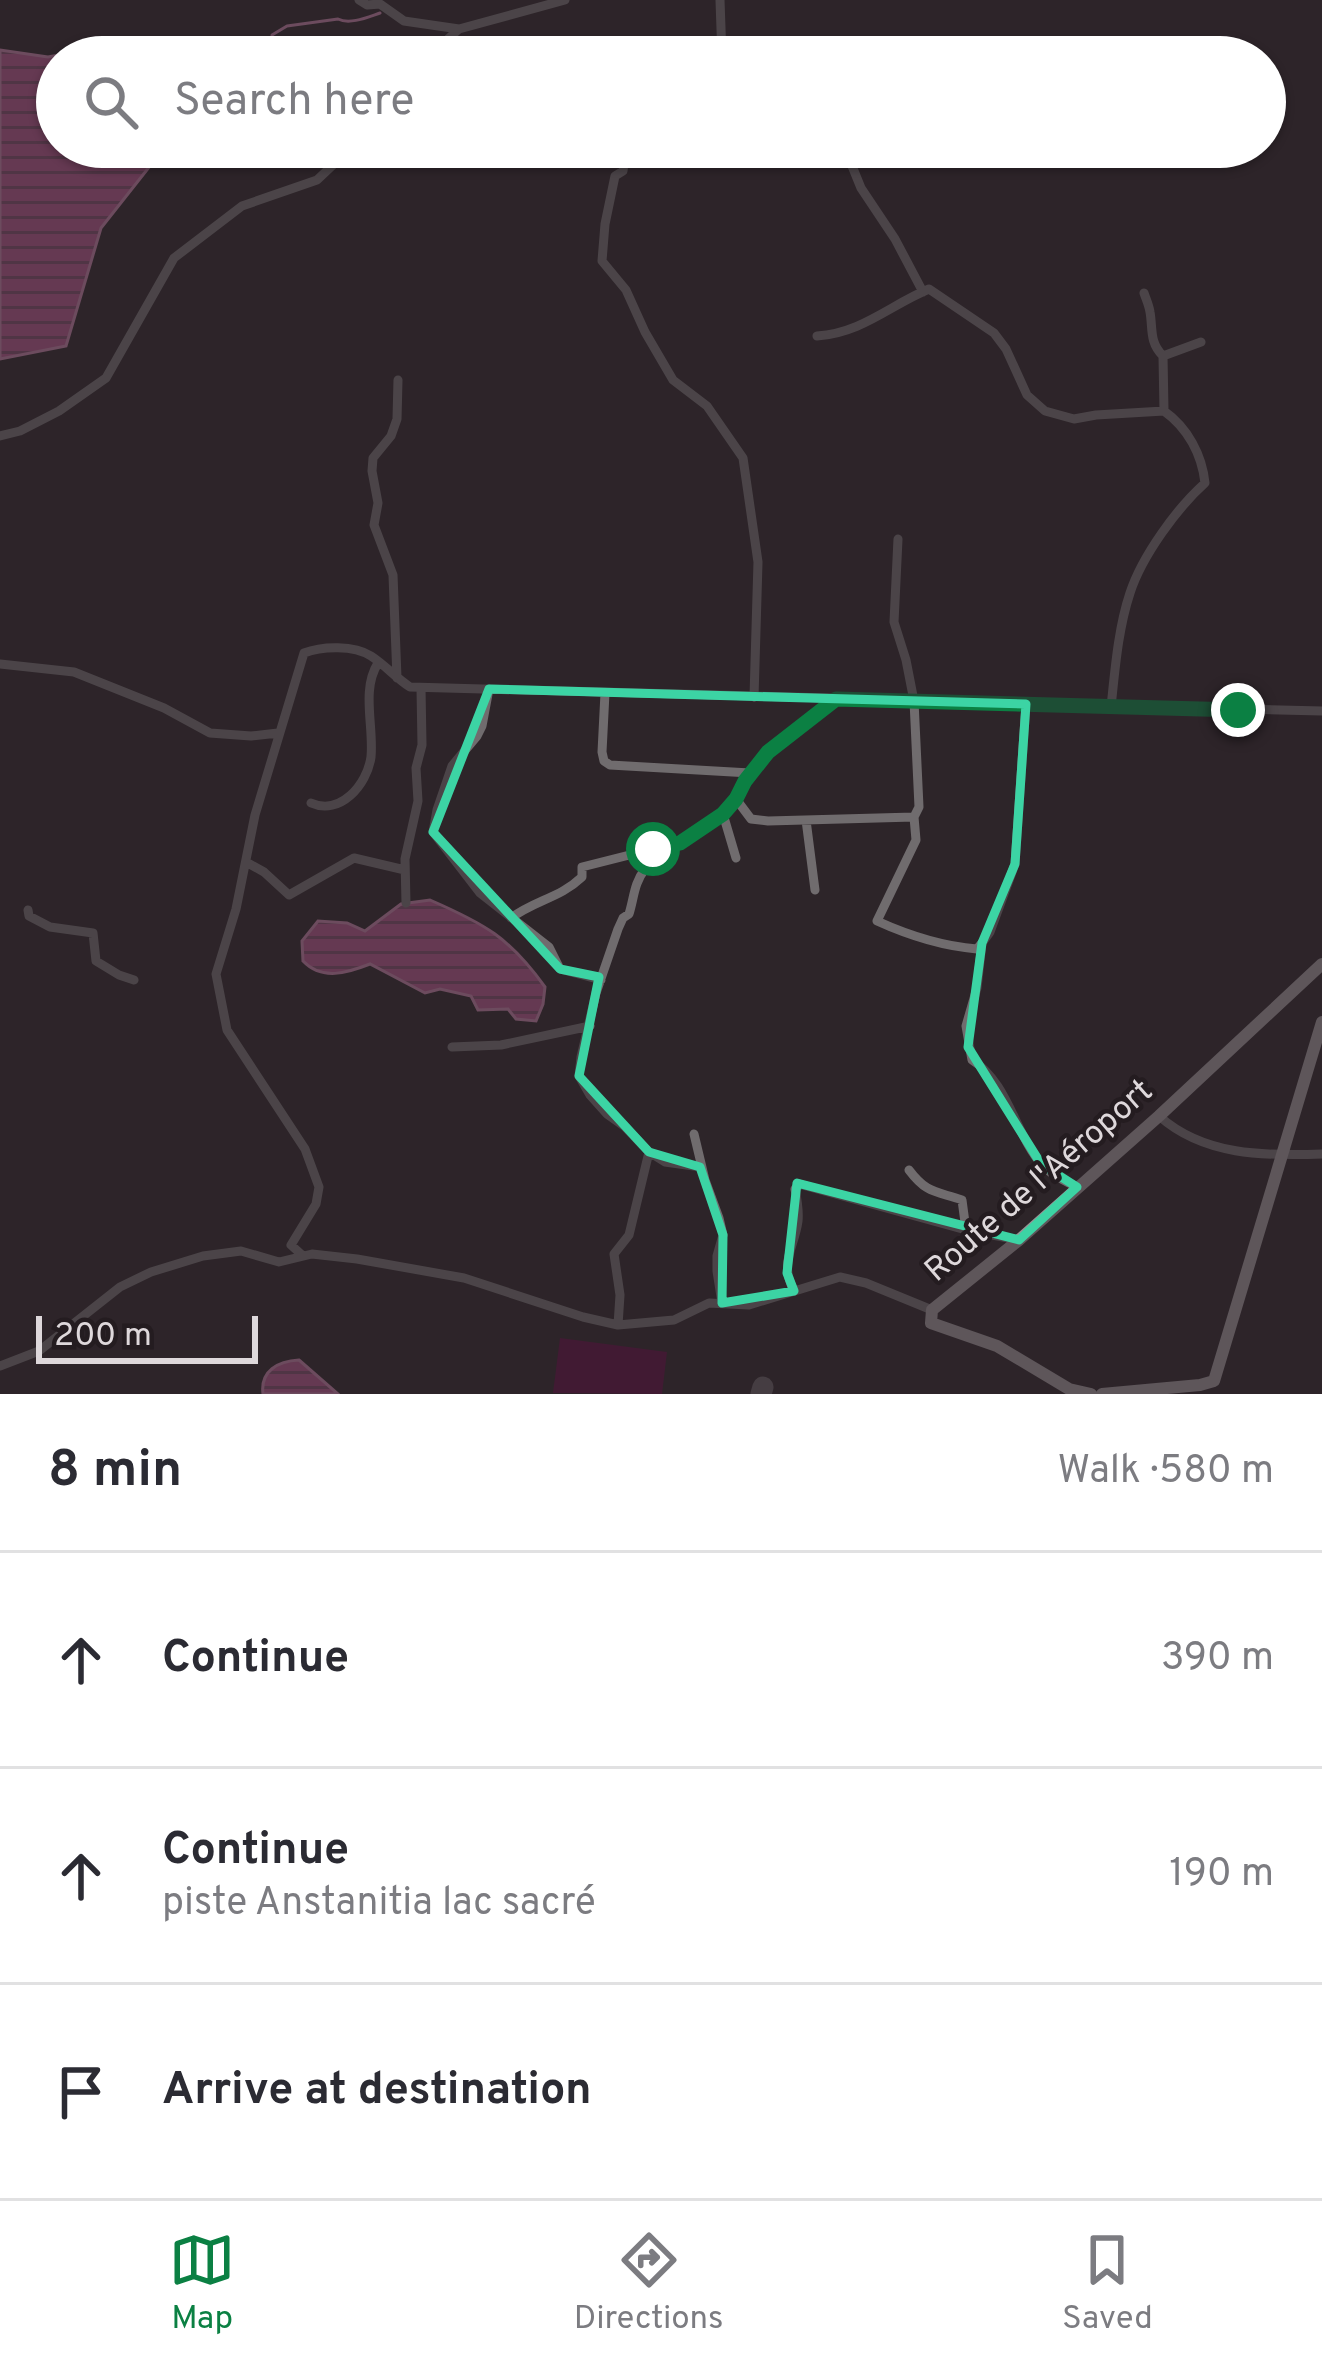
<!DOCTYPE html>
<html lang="en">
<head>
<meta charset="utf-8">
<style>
	:root { --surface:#fff; --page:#f7f7f7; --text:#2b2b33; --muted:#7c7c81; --line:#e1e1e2; --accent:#0b8043 }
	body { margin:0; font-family:Overpass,sans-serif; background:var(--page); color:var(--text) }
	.scale { position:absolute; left:36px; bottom:30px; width:222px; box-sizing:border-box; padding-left:12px; border:6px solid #ded8db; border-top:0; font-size:33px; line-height:42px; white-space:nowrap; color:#ded8db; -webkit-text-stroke:9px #241c20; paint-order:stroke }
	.stop { position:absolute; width:36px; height:36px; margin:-27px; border:9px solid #0b8043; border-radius:50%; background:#fff }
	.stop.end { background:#0b8043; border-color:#fff; box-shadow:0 3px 12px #0008 }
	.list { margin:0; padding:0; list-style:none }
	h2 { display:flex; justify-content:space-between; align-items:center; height:156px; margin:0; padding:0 48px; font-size:51px }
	h2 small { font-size:39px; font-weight:400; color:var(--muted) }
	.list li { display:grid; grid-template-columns:78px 1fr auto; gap:36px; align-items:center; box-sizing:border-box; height:216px; padding:0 48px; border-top:3px solid var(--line) }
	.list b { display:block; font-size:45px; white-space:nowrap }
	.list p { margin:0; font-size:39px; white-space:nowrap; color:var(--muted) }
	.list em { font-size:39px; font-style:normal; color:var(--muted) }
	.icon { flex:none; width:66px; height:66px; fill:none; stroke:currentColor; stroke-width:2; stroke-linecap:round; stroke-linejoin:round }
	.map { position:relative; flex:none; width:1322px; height:1394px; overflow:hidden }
	.search { position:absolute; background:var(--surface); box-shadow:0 3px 9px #0004; left:36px; right:36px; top:36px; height:132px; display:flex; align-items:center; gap:30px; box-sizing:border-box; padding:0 42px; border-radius:66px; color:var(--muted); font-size:45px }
	.sheet { height:804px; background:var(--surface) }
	nav { display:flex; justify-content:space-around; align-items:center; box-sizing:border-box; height:168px; border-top:3px solid var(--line); background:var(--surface); font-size:33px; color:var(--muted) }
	nav a { display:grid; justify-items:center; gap:6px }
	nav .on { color:var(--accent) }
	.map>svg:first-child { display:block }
	.garden { fill:#590f3e }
	.water { fill:url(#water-rules); stroke:#b87b9d; stroke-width:3 }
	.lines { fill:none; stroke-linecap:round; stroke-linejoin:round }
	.stream { stroke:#b87b9d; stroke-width:3 }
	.taxiway { stroke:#635c60; stroke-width:21 }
	.street { stroke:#706c6e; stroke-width:9 }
	.secondary { stroke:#999295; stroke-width:12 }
	.route { stroke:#0b8043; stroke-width:15 }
	.marked { fill:none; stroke:#3cd4a4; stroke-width:9; stroke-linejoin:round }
	.labels { text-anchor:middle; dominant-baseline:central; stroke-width:9; stroke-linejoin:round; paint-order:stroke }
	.street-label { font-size:33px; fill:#ded8db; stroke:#241c20 }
</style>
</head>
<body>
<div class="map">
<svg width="1322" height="1394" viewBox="0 0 1322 1394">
	<defs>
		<pattern id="water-rules" width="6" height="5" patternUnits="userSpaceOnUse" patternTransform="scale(3)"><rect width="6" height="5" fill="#a85383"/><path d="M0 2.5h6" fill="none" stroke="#7b4b66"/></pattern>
	</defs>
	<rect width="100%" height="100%" fill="#2d2529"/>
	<path class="garden" d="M560,1338L667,1352L662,1394L553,1393Z"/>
	<path class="water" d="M107,46L144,57H57V147H165L101,228L66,346L0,359V50L48,57Z
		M430,900C485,924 509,937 545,987L543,1004L536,1021L516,1019L508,1009L478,1010L471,996L440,989L425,993L370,964C347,973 322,981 303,961L302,941L318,921L347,923L365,931L401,904Z
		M299,1360L338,1394H263C260,1371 278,1361 299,1360Z"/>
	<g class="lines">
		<path class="stream" d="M176,57H181
			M272,57V35L287,26L338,19C350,25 368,17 380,13"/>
		<path class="taxiway" d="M761,1394L763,1387"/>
		<path class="street" d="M359,0L367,5L380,4L404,21L459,29L565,0
			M720,0L722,57
			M428,57L459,29
			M626,147L623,171L615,176L605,224L602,261L626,290L645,332L673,380L707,406L743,458L758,562L754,697
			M818,147L850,161L861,188L895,239L923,292
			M1144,293C1146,299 1149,305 1150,312C1153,329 1149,342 1163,356
			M817,336C862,333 890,305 929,289L994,333L1006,349L1027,395L1045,411L1074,419L1096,415L1164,411C1188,428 1202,455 1205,483C1177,508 1142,556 1130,593C1118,629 1115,670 1111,707
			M1164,411L1163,356L1201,342
			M0,436L20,431L59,411L106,378L174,258L242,206L317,180L352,147
			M0,664L74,672L164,708L210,733L251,736L278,733
			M397,678L393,575L374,525L378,503L372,471L373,458L391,436L397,419L398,380
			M489,689L482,726L477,736L452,766L437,810L433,832L480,893L549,947L560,969L601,980
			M605,693L602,752L604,761L610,765L750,773
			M836,699C796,735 761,745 736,799L751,819L768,821L914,817L919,807L914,701L906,660L894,622L898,539
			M1026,704L1015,864L990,932L982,943L977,988L966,1026L972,1060C1009,1083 1015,1135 1043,1166C1052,1176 1066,1181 1077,1187
			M311,803C340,816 367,785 371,757C374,726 361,690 378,663
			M723,814L736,858
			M914,817L916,840L877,921C910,936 941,946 977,949L982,943
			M806,820L815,890
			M246,862L264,872L289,895L354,858L405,870
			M406,903L405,859L418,801L416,768L422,745L421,688
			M28,910L29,916L50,927L93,933L96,961L119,975L134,980
			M511,918C535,900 560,898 582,877V867L669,845
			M452,1047L501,1045L590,1026
			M1159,1116C1204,1156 1264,1156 1322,1154
			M694,1134L705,1180L719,1218L723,1235L717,1256V1271L722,1303
			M701,1167L665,1162L649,1152L624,1126L607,1114L590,1095L579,1076L581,1057L596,993L618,929L623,918L629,914C634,898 634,883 645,869C669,841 711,828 736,799
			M909,1170C927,1194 936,1191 962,1200L966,1230
			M302,1255L291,1245L316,1204L319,1187L305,1149L227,1030L216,974L236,909L255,815L304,653C322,646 354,645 371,656C385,665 396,678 410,687L1322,711
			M794,1291C779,1262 794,1249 798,1221C799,1211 797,1199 795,1189L799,1184L966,1230L1019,1240
			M618,1325L620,1295L614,1254L629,1235L649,1152
			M0,1366L39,1351L120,1287L151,1272L203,1256L241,1251L279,1262L312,1254L357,1259L464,1278L583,1317L618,1325L674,1320L709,1303L749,1305L840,1277L866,1283L932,1310"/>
		<path class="secondary" d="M1091,1394L1069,1389L997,1346L931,1323L932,1310L1019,1240L1159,1116L1322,964
			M1102,1394L1200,1385L1214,1381L1322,1022"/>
	</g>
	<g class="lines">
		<path class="route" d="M653,849L680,843L723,814L736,799L745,781L768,752L836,699L1238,710"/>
	</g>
	<path d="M0 0H1322V1394H0ZM489,689L1026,704L1015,864L982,943L968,1047L1041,1164L1077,1187L1019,1240L797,1183L787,1273L794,1291L722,1303L723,1235L700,1167L649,1152L579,1076L599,977L560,969L433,832Z" fill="#2d2529" fill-opacity=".55" fill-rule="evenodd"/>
	<path class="marked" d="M489,689L1026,704L1015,864L982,943L968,1047L1041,1164L1077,1187L1019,1240L797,1183L787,1273L794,1291L722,1303L723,1235L700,1167L649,1152L579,1076L599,977L560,969L433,832Z"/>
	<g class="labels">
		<g class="street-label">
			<text transform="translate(1040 1182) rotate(-41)">Route de l'Aéroport</text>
		</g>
	</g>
</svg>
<div class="scale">200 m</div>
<div class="stop" style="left:653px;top:849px"></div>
<div class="stop end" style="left:1238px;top:710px"></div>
<div class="search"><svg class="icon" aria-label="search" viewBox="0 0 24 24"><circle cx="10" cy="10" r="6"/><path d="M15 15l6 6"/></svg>Search here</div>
</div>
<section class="sheet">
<h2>8 min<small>Walk · 580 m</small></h2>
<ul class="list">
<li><svg class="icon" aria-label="ahead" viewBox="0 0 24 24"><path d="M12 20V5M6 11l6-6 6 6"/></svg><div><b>Continue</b></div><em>390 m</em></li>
<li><svg class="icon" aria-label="ahead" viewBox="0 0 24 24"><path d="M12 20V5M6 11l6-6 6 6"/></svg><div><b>Continue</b><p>piste Anstanitia lac sacré</p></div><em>190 m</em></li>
<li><svg class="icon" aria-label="arrive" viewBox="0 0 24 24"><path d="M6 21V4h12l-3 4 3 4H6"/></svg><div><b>Arrive at destination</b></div></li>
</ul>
</section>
<nav>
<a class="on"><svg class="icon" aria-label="map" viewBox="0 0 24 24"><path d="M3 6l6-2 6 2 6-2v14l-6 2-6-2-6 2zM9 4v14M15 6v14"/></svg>Map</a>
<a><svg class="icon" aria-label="directions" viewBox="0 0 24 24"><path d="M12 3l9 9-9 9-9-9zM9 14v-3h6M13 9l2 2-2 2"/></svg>Directions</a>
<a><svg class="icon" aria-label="saved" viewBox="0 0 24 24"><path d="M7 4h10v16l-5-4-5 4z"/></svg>Saved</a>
</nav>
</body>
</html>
